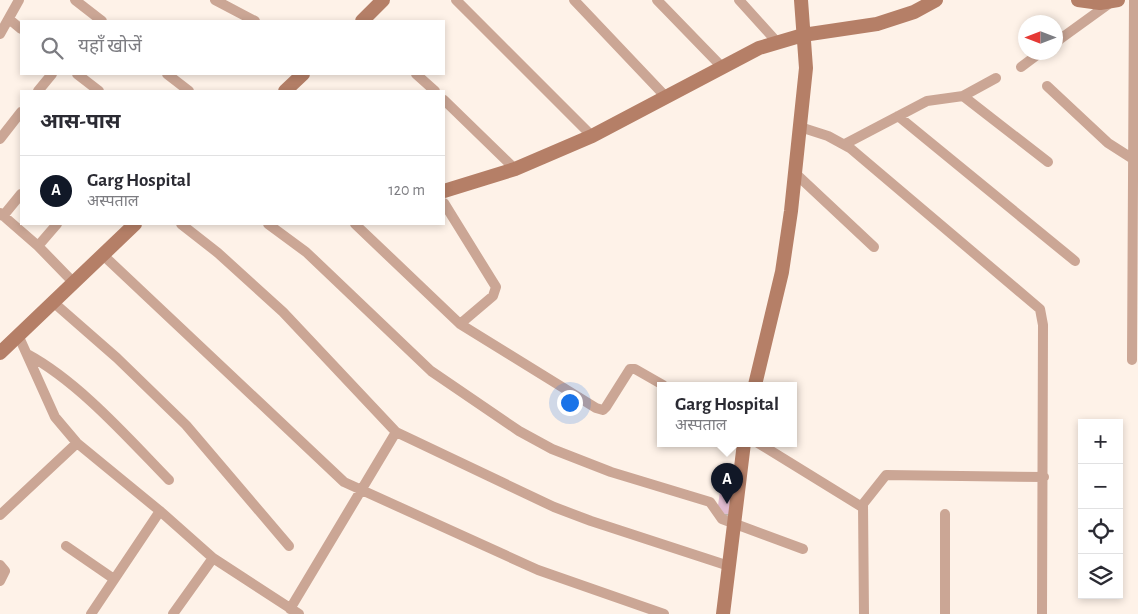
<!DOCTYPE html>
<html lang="hi">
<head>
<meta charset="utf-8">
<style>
	:root { --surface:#fff; --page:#f2f2f3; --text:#2b2b33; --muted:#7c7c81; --line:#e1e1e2; --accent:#111827 }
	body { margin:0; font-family:"Alegreya Sans","Noto Sans Devanagari",sans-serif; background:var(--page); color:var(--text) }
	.controls { position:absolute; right:15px; bottom:15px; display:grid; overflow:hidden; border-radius:0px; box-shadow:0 2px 8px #0003 }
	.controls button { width:45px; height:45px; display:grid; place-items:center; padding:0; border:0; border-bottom:1px solid var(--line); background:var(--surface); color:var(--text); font:25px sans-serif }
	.compass { position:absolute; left:1018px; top:15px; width:45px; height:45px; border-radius:50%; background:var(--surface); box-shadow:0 2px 8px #0003; rotate:270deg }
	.you { position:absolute; left:569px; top:402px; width:18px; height:18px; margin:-12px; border:4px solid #fff; border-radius:50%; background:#1a73e8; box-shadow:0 0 0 8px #1a73e833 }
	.badge { display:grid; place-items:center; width:32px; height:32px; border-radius:50%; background:var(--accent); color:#fff; font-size:16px; font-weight:700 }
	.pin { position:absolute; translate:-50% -41px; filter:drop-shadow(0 1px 2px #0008) }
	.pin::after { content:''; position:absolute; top:26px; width:18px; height:15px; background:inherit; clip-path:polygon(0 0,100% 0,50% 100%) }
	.popup { position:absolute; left:657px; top:382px; width:140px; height:65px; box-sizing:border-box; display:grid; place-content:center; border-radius:0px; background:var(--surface); filter:drop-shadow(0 1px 4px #0005); font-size:16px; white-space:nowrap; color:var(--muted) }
	.popup b { font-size:19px; color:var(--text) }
	.popup::after { content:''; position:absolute; left:50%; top:100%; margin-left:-10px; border:10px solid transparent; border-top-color:var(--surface) }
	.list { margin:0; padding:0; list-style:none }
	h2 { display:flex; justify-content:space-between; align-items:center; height:65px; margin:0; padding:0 20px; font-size:21px }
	h2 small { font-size:16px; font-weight:400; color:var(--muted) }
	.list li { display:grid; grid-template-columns:32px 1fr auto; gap:15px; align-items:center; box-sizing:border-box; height:70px; padding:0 20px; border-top:1px solid var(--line) }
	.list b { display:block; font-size:19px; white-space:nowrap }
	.list p { margin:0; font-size:16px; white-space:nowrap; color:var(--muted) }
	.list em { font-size:16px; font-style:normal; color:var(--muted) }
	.icon { flex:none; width:28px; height:28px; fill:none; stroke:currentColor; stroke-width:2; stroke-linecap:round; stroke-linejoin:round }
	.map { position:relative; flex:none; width:1138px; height:614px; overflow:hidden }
	.search { position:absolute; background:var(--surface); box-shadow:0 2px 8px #0003; left:20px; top:20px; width:425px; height:55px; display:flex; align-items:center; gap:12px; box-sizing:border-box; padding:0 18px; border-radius:0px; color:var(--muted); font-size:19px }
	.panel { position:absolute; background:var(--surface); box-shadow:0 2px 8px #0003; left:20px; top:90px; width:425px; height:135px; border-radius:0px }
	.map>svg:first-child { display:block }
	.building { fill:#e0bbd0; filter:url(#shadow) }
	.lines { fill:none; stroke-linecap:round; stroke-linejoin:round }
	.street { stroke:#cba695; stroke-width:10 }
	.secondary { stroke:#b57f67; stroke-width:14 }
</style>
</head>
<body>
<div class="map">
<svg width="1138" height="614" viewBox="0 0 1138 614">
	<defs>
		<filter id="shadow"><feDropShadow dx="4.5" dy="2.5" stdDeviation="0" flood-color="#0004"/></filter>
	</defs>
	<rect width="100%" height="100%" fill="#fef2e8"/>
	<path class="building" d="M720,491L733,493L731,514L717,513Z"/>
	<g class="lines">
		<path class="street" d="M75,0L102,21
			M215,0L255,21
			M456,0L592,136
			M574,0L666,97
			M657,0L722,67
			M739,0L777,42
			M9,19L21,29
			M0,34L19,0
			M1056,42L1110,3
			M1021,67L1041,52
			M77,74L99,91
			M167,74L189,91
			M416,74L435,91
			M1047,86L1108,143L1133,159
			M38,91L52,74
			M963,96L1048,162
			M444,100L515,169
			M898,116L1075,261
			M800,127L828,136L850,148L1040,309L1043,325L1042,614
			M0,139L21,112
			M845,144L927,101L963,96L996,78
			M795,173L874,247
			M444,203L496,287L493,296L460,324
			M0,213L38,246L73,282
			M3,216L21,194
			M181,224L218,253L283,312L396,432L554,507L591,521L729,566
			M268,224L306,252L431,371L519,431L552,449L611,472L710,502L722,519L803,549
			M355,224L460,324L596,408L603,410L606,407L630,369H635L663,385
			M38,246L57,224
			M102,254L344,482L538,570L664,614
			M53,302L117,358L186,425L289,546
			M19,337L55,417L77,443L160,511L213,558L299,614
			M27,354C79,382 128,438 169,480
			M1132,360L1134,0
			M758,443L862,507
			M945,514V614
			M0,515L77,443
			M66,546L114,579
			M0,565L5,571L0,581
			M290,609L396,432
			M91,614L160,511
			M173,614L213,558
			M864,614L863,504L886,475L1044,477"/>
		<path class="secondary" d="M1078,0L1100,3L1118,0
			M362,21L383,0
			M285,91L303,74
			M444,191L515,169L592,136L759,48L803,35L877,24L914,12L936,0
			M0,353L135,224
			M755,385L782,272L791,211L806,68L801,0
			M723,614L744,443"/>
	</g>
</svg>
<div class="controls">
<button>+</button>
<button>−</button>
<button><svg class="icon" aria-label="locate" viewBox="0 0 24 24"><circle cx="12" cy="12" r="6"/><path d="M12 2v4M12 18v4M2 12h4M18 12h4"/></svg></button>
<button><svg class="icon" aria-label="layers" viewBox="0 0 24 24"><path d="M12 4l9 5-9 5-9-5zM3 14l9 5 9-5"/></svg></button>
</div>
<svg class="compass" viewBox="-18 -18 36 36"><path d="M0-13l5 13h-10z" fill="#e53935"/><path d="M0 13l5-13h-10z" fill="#7c7c81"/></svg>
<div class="you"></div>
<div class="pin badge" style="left:727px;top:504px">A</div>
<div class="popup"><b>Garg Hospital</b>अस्पताल</div>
<div class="search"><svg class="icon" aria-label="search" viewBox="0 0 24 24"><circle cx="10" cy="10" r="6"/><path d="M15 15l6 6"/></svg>यहाँ खोजें</div>
<section class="panel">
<h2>आस-पास<small></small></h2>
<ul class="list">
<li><span class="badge">A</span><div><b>Garg Hospital</b><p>अस्पताल</p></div><em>120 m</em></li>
</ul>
</section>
</div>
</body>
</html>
